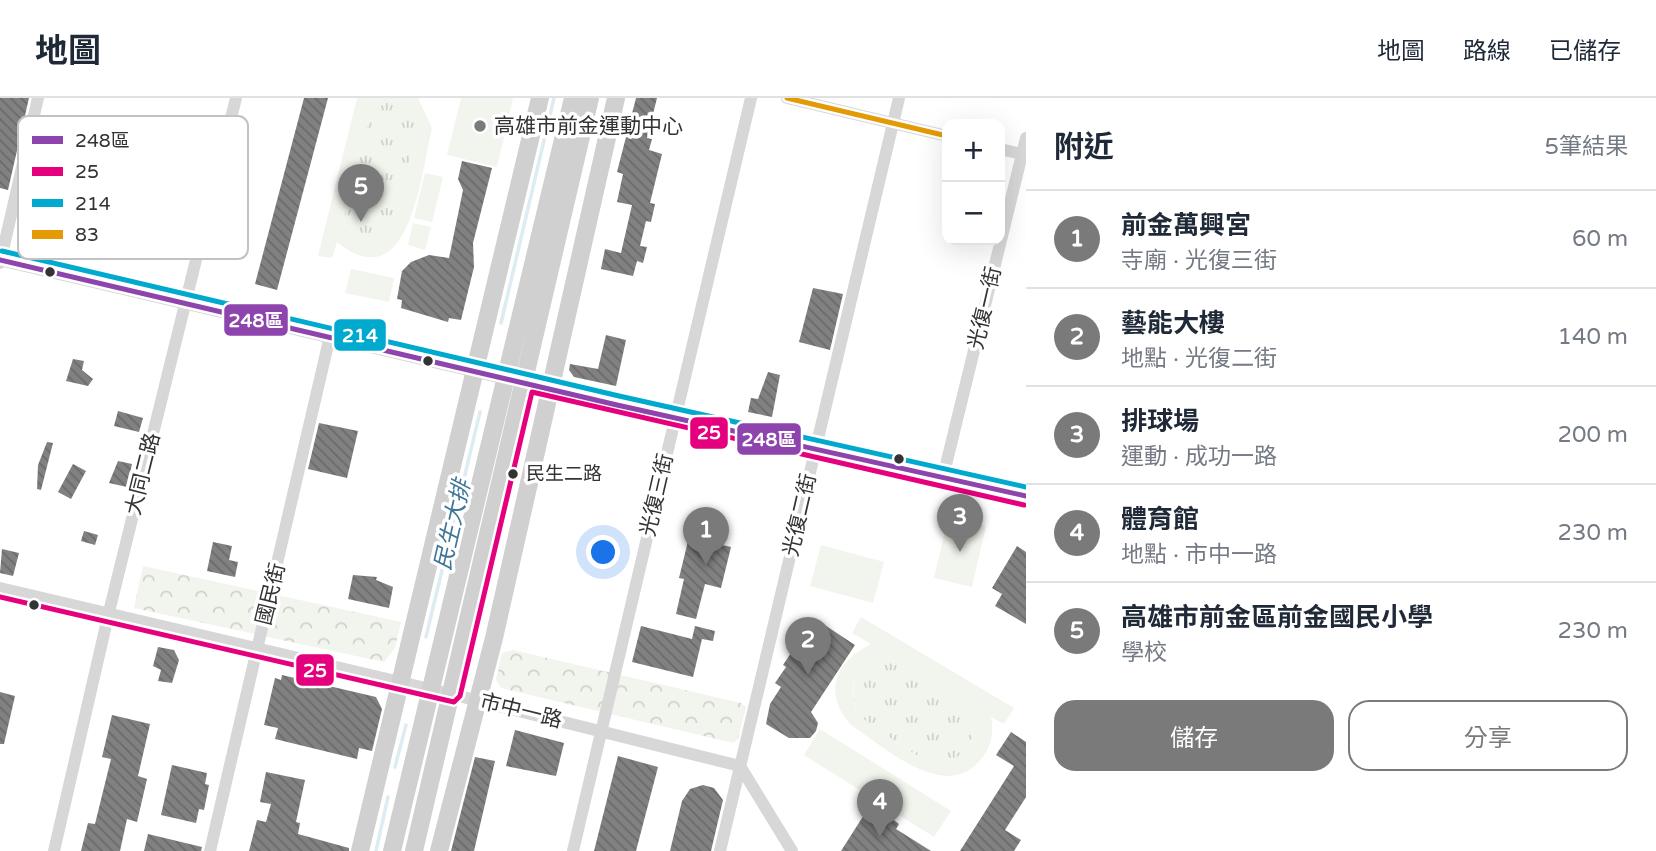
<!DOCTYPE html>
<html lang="zh-TW">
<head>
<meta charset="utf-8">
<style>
	:root { --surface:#fff; --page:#f2f2f3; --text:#1f2937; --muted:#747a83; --line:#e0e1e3; --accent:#7a7a7a }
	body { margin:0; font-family:"Varela Round","Noto Sans TC",sans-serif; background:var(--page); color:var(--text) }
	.controls { position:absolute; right:21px; top:21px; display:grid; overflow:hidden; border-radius:14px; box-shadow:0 7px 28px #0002 }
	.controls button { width:63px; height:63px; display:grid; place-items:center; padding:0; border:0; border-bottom:2px solid var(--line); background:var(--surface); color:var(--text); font:35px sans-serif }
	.you { position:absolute; left:604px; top:455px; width:24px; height:24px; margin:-18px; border:5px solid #fff; border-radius:50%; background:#1a73e8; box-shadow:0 0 0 10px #1a73e833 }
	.badge { display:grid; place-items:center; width:46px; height:46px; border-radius:50%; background:var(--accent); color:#fff; font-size:23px; font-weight:700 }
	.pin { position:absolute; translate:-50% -58px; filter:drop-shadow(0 2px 4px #0008) }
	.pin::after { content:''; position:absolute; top:37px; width:24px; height:21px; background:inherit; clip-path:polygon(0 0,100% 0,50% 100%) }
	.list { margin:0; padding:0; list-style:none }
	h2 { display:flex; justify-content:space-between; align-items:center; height:91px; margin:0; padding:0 28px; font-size:30px }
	h2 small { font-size:23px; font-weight:400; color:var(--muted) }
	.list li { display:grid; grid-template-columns:46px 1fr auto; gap:21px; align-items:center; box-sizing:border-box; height:98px; padding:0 28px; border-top:2px solid var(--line) }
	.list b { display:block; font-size:26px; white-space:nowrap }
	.list p { margin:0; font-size:23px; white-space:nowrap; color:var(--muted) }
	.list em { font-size:23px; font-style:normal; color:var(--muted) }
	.actions { display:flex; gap:14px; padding:21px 28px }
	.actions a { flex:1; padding:16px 0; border:2px solid var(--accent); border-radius:21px; text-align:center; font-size:24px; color:var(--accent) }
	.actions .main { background:var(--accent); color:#fff }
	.map { position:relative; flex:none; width:1026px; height:753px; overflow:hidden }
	header { display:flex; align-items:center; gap:42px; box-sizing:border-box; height:98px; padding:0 35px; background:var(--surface); border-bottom:2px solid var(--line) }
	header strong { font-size:33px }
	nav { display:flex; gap:38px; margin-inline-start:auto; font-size:24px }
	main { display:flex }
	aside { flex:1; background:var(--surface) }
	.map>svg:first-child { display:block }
	.grass { fill:url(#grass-tufts) }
	.forest { fill:url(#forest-crowns) }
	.pitch { fill:#f1f5ed; fill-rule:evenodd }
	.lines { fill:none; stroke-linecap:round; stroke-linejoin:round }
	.stream { stroke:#ddebf3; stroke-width:3.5 }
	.building { fill:url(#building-back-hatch) }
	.street { stroke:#d7d7d7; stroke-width:12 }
	.secondary { stroke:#d0d0d0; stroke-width:18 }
	.bus-1-casing { stroke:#fff; stroke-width:10 }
	.bus-2-casing { stroke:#fff; stroke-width:10 }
	.bus-3-casing { stroke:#fff; stroke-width:10 }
	.bus-4-casing { stroke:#fff; stroke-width:10 }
	.bus-1 { stroke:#8e44ad; stroke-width:5 }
	.bus-2 { stroke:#e5007d; stroke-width:5 }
	.bus-3 { stroke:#00a9ce; stroke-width:5 }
	.bus-4 { stroke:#e39a05; stroke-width:5 }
	.poi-dot { fill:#7a7a7a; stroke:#fff; stroke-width:2.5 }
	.bus-dot { fill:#333; stroke:#fff; stroke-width:2.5 }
	.labels { text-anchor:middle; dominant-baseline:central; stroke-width:7; stroke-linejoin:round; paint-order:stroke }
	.bus-label { font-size:19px; fill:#333; stroke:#fff; text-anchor:start }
	.poi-label { font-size:21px; fill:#333; stroke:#fff; text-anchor:start }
	.street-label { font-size:21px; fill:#333; stroke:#fff }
	.water-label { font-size:23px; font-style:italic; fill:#3f7597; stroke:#fff }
	.key { fill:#fff; stroke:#c2c2c2; stroke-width:2 }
	.key-label { font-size:19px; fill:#333 }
	.line-badge { stroke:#fff; stroke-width:2.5 }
	.badge-label { font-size:19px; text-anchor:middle; font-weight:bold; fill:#fff }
</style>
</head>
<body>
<header>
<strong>地圖</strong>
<nav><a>地圖</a><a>路線</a><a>已儲存</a></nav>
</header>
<main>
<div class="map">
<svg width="1026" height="753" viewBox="0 0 1026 753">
	<defs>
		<pattern id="grass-tufts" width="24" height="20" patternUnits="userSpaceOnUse" patternTransform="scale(1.75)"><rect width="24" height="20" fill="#f1f5ed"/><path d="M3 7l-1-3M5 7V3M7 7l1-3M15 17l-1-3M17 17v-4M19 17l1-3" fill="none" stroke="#cfd2cc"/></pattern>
		<pattern id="forest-crowns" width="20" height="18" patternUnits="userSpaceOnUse" patternTransform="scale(1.75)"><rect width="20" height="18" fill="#f1f5ed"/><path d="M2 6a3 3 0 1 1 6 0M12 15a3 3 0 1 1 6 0" fill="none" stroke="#cfd2cc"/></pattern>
		<pattern id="building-back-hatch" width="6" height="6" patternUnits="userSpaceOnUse" patternTransform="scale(1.75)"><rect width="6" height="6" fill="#818181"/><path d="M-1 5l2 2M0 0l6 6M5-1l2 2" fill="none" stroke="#6a6a6a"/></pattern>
	</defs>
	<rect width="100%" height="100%" fill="#fff"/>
	<path class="grass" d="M396,2L411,14L418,28L393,134L372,143H362L346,129L344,119L369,17L387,3Z
		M872,562C907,562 1007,614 961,656C953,663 942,668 931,664C913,658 877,630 859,618C850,597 850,574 872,562Z"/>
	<path class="forest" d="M143,468L401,524L395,550L384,564L134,510Z
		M513,552L741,605L746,609L738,641L733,645L501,590L496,582L502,555Z"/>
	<path class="pitch" d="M357,0H418L432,30C421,76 410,203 337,144L332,160L318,158ZM396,2L411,14L418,28L393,134L372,143H362L346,129L344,119L369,17L387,3Z
		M461,0H513L497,69L447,57Z
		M425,75L443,79L432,124L414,120Z
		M413,125L431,129L425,152L408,147Z
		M351,171L394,180L389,204L345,195Z
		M948,420L986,428L972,489L934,480Z
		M821,447L884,464L873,505L810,488Z
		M861,519L1014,610L1004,626L991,619C994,635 992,647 982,660C946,707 885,649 851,627C822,595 835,564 871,546L852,535ZM872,562C907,562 1007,614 961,656C953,663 942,668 931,664C913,658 877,630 859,618C849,597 850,574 872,562Z
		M820,631L951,713L934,739L804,657Z"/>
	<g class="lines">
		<path class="stream" d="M501,225L554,0
			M426,539L480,314
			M395,669L406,627
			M376,753L388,699"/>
	</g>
	<path class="building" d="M0,0H29L8,92L0,90Z
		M304,0H328L277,192L255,186Z
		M636,0H657L647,40L652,41L649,52L662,56L650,105L655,106L651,124L646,123L640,148L647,149L643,165L637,163L633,178L601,171L605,151L621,155L632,107L617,104L623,76L617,74Z
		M462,63L492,70L473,145L474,169L461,222L449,220L448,224L401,210L402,202L397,201L402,173L411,164L429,157L449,160L463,92L458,81Z
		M813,190L843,196L830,252L799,244Z
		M606,237L626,242L616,288L574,279L569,272L570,266L598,271Z
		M73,261L84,263L82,272L93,281L88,288L66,283Z
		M768,274L780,277L772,319L748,314L751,300L758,301Z
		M118,313L143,320L139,334L114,328Z
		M319,325L358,333L347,380L308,371Z
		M47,344L53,345L41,392L37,391L38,367Z
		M118,363L132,366L127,389L109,385Z
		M73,366L86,373L71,401L58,394Z
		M84,433L98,437L95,447L81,443Z
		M689,439L731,449L721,490L705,486L696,521L676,516L684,481L679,480Z
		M213,444L232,448L229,462L238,464L235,479L207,473Z
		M1017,448L1026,454V526L995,508L1002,496L992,490Z
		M2,451L19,455L13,478L0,475Z
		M353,477L377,479L376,482L393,489L389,510L348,501Z
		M814,520L855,547L811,614L818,625L816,633L810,640H789L766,626L770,606L781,589L775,585L786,569L783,567Z
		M641,528L692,541L695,528L715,533L713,543L702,541L693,579L632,564Z
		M158,549L174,552L179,562L172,585L158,583L161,572L153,568Z
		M282,577L376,599L382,611L372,653L359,650L357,661L275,641L278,630L264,627L275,580L281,582Z
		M0,594L15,598L4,646H0Z
		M112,617L150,626L138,678L147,681L137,724L127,721L120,753H81L88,725L95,726L111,661L102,659Z
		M515,632L564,645L556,678L506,668Z
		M1011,634L1026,644V699L1005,732L1021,742L1014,753H960L1014,668L996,657Z
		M618,658L658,669L636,753H594Z
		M475,659L495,663L474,753H451Z
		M172,667L207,675L205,686L209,687L204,712L199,711L196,725L161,717Z
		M266,674L305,682L296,724L300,725L298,736L349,750V753H249L257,722L266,724L271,706L260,704Z
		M703,687L714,690L723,702L711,753H670L682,703L690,691Z
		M869,709L885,715L899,726L896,731L931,753H841Z
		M148,736L202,749L201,753H144Z"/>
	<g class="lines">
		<path class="street" d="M787,0L947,38
			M1000,51L1026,57
			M0,162L617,307L1026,398
			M0,165L38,0
			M943,379L1026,40
			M0,490L451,596L740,668L792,753
			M54,753L109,514L236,0
			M210,753L330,238
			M573,753L751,0
			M720,753L899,0"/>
		<path class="secondary" d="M360,753L540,0
			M392,753L573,0
			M414,753L590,0
			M439,753L494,540L616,0"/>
		<g class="bus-1-casing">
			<path id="bus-1" d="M0,162L617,307L1026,398"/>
		</g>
		<g class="bus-2-casing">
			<path id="bus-2" d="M0,499L454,604L460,598L532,294L1024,407"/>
		</g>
		<g class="bus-3-casing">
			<path id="bus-3" d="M2,153L619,298L1026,389"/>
		</g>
		<g class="bus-4-casing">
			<path id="bus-4" d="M787,0L947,38"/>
		</g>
		<use href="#bus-1" class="bus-1"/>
		<use href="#bus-2" class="bus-2"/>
		<use href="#bus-3" class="bus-3"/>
		<use href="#bus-4" class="bus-4"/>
	</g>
	<circle class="poi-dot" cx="480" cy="28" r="7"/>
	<g class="bus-dot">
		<circle cx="50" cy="174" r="6"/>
		<circle cx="428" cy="263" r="6"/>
		<circle cx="899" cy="361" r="6"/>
		<circle cx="513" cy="376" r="6"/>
		<circle cx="34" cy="507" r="6"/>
	</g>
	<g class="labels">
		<g class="bus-label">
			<text x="526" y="376">民生二路</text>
		</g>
		<g class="poi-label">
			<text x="494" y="28">高雄市前金運動中心</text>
		</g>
		<g class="street-label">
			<text transform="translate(985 210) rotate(-77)">光復一街</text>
			<text transform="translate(143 376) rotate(-76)">大同二路</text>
			<text transform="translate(657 397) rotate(-77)">光復三街</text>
			<text transform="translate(800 417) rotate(-77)">光復二街</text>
			<text transform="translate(271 496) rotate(-76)">國民街</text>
			<text transform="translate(521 613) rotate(14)">市中一路</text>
		</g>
		<g class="water-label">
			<text transform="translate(453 427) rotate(-77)">民生大排</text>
		</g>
	</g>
	<rect x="18" y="18" width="230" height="143" rx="10" class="key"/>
	<rect x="32" y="38" width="31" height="8" fill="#8e44ad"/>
	<rect x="32" y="69" width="31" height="9" fill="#e5007d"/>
	<rect x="32" y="101" width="31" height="8" fill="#00a9ce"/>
	<rect x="32" y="132" width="31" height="9" fill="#e39a05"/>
	<g class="key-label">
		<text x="75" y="49">248區</text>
		<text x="75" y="80">25</text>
		<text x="75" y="112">214</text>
		<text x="75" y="143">83</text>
	</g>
	<g class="line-badge">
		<rect x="223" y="205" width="66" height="34" rx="7" fill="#8e44ad"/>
		<rect x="333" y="220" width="54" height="34" rx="7" fill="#00a9ce"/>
		<rect x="689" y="318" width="40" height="34" rx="7" fill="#e5007d"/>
		<rect x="736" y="324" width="66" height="34" rx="7" fill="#8e44ad"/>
		<rect x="295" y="555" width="40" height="34" rx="7" fill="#e5007d"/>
	</g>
	<g class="badge-label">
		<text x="256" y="229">248區</text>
		<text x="360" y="244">214</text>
		<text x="709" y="341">25</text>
		<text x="769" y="348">248區</text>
		<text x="315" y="579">25</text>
	</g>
</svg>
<div class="controls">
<button>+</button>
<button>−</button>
</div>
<div class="you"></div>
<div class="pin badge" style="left:706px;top:467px">1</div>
<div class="pin badge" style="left:808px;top:577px">2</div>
<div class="pin badge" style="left:960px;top:454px">3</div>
<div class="pin badge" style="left:880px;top:739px">4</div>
<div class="pin badge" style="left:361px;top:124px">5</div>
</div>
<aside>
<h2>附近<small>5筆結果</small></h2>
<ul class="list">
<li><span class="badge">1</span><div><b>前金萬興宮</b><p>寺廟 · 光復三街</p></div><em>60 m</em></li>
<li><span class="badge">2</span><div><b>藝能大樓</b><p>地點 · 光復二街</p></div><em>140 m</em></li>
<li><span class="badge">3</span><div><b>排球場</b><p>運動 · 成功一路</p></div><em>200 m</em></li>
<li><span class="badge">4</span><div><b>體育館</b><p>地點 · 市中一路</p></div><em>230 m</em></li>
<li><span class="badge">5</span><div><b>高雄市前金區前金國民小學</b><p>學校</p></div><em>230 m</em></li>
</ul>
<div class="actions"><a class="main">儲存</a><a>分享</a></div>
</aside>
</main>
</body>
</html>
